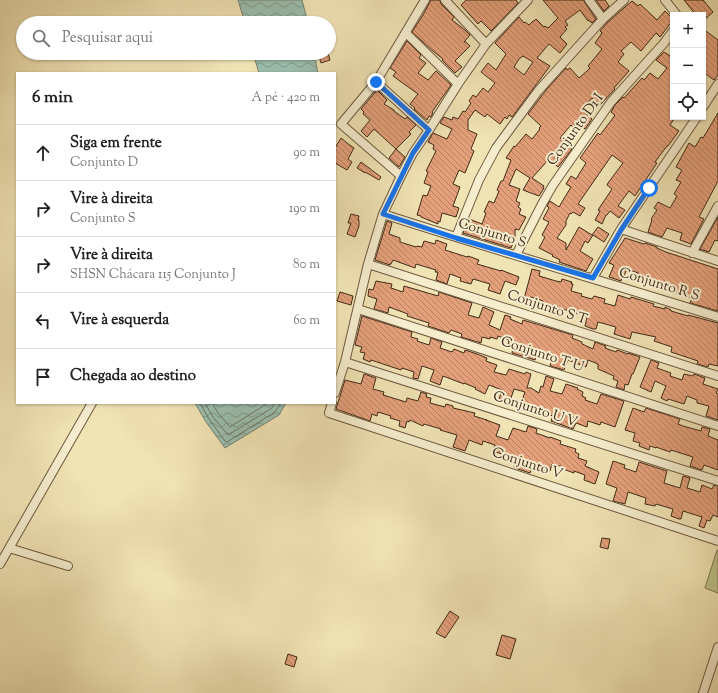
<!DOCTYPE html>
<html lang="pt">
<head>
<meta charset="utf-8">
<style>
	:root { --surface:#fff; --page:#f2f2f2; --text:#222; --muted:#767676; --line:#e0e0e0 }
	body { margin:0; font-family:"Sorts Mill Goudy",serif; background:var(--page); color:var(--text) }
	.controls { position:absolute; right:12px; top:12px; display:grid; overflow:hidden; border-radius:0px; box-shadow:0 1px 3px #0004 }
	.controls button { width:36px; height:36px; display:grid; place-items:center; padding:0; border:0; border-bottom:1px solid var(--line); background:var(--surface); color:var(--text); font:20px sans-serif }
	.stop { position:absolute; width:12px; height:12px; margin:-9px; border:3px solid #1a73e8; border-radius:50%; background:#fff }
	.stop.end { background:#1a73e8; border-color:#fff; box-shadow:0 1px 4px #0008 }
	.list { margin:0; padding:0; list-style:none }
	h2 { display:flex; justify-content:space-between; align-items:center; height:52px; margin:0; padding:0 16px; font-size:17px }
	h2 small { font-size:13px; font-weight:400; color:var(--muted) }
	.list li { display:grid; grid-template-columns:26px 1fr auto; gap:12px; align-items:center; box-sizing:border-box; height:56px; padding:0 16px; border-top:1px solid var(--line) }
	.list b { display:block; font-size:15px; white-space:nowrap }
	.list p { margin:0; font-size:13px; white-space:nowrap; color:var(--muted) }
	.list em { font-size:13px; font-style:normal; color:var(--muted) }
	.icon { flex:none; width:22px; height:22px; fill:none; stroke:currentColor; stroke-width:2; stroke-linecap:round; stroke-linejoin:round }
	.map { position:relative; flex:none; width:718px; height:693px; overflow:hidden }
	.search { position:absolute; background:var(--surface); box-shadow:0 1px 3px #0004; left:16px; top:16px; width:320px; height:44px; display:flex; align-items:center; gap:10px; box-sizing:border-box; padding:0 14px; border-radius:22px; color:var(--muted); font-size:15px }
	.panel { position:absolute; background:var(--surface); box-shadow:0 1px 3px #0004; left:16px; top:72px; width:320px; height:332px; border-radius:0px }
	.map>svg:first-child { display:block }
	.pitch { fill:#bdc38a; stroke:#807650 }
	.water { fill:url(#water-waves); stroke:#778271 }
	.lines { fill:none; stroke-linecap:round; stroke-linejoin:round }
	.shore { stroke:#6e7462; stroke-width:1 }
	.building { fill:url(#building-back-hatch); stroke:#422916; fill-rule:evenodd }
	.minor-casing { stroke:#6e583e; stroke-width:10 }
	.minor { stroke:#f5edce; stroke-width:8 }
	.route { stroke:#1a73e8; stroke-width:5 }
	.labels { text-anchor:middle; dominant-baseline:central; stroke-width:4; stroke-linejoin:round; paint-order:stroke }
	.street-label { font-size:14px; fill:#422916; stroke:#f5edce }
</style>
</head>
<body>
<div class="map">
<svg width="718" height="693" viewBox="0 0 718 693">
	<defs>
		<pattern id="water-waves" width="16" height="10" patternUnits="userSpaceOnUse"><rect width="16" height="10" fill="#9abeae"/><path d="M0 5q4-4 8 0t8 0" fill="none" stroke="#7f9a8d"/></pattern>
		<pattern id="building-back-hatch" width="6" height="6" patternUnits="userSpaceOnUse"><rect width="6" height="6" fill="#e4a07a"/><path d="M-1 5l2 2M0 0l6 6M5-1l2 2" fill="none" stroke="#ba8263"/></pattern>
	</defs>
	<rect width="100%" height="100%" fill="#f0e3b4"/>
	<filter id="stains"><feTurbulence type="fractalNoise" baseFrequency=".005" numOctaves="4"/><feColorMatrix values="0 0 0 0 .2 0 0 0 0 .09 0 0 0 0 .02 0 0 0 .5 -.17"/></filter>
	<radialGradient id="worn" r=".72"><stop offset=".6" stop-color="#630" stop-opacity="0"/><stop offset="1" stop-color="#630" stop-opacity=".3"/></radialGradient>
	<path class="pitch" d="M717,550H718V593L705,588Z"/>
	<path class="water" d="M238,0H302L308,23H245Z
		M253,53H314L318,73H259Z
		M195,403H286L279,415L225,448L206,422Z"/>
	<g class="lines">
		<path class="shore" d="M200,403L209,419L225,441L227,442L275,412L281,403
			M205,403L213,417L228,435L272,408L275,403
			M212,403L218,413L230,427L268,403"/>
	</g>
	<path class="building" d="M431,0H440L441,4L454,17L452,20L465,30L470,35L464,42H466L470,46L455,61L462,67L455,73L442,60L443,59L433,51L412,32L423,15Z
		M466,0H516L518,3L491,31L481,21L478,24L461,5Z
		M543,0H584L585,3L596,19L592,23L588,20V21L580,10L565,21L568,25L565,27L567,29L560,37L567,44L560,53L549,44L537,58L550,66L512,117L509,115L507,119L505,117L500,124L487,114L485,117L475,110L468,120V130L477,134L471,149L474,151L465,173L459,170L453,184L460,187L453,206L459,208L456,217L442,213L440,222L438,221V224L421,217V216L417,215L423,195L427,196L431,186L424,183L428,172L426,171L436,151L433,149L434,145L428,142L433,133L447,139L452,129L440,123L444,117L452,120L453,117L458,119L463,111L465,112L471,103L469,101L473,95L476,97L483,88L488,92L495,83L481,72L488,63L496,70L506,54L495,43L519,17L524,23L525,22L529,25L533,21H534L536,19L544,27L545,26L548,28L558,18ZM523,56L533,62L524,75L514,67L519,59Z
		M596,0H605L609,6L604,11Z
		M684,0H703L713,12L703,21V15H696Z
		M632,1L638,6L640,4L657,20L665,11L673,19V20L660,37L656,33L641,51L631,42L621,51L624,54L618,62L629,71L614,88L615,89L600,105L592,98L582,110L592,119L585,129L578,123L573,127L571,125L560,138L572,149L558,167L549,159L532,178L544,186L543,188H544L539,196L523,190L530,178L516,169L509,185L520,189L516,201L520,203L518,207L521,209L519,214L526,217L519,230L515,229V238L511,248L463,233L469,219L482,224L486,213L484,212L489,201L494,203L499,191L497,190L501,181H503L511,160L506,158L514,146L515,147L526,134L532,139L540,129L539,128L541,126L528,114L547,89L566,68L567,70L570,68L579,78L587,71L590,68L588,66L602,49L595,43L602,33L600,31L607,23Z
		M703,29L718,40V75L714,80L703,72Z
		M407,41L421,55L419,58L426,63L418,73L428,80L436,71L451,85L432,112L433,113L431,117L429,116L427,120L414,109L415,108L410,104L418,94L393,76L396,72L390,68Z
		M664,52L673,58V109L670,114L672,116L671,118L674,119L670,125L679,131L668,146H667L655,162L657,163L635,196L629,191L618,206L625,210L619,218L610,211L607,215H606L602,224L595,220L600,211L598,210L612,189L607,185L608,183L623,163L612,155L578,204L585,208L580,216L573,212L571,214L570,213L566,221V225L557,238L566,243V250L579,227L592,235L598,227L609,234L604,242L593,235L588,243L585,241L580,251L593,259L586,271L559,262L560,260L552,256L553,255L539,248L545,237L542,235L549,222L543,219L549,208L547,206L550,201L559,207L571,187L566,184L571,176L576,179L586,163L580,158L598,133L600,135L613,118L615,115L611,112L615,105L623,97L624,98L642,78L644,80L650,73L658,79L667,68L656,60Z
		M318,53H328L330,60L321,63Z
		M377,90L387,100L384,104L394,110V111L405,119L407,117L416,125L409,132L411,134L396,149L405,157L399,167L389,158L396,149L374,129L367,137L361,131L370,120L363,114L364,112L361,109Z
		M718,113V181L699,217L704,219L691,244L680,240L682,233L667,228L662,237L648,232L652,220L651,219L657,210L654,208L658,202L670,208L677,196L674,194L681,182L676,180L682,170L676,167L689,143L695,147L701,137L703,138Z
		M341,138L347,143L354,148L348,159L352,162L347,170L335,163V148Z
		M361,162L381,177L379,180L365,172V173L357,168Z
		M351,214L359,216L358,220H359V226L355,237L347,234L351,223H348Z
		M718,217V241L715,240L709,252L700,249Z
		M387,221L392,223L389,234L400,238V242L416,247L417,246L422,247L424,241L435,244L436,240L447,244L445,250L467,257L468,256L479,260L477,264L501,271V270L519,277L516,285L505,281L500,294L488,290L490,284L473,279L471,284L460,281L461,278L450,274L447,284L436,280L438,272H435L436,270L416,264L415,268L393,260L391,264H390V265L375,260Z
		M625,238L644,244L645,243L657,247V248L666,252L718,269V311L690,303L692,298L680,295V294L658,288L659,285L648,282L647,285L635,281L638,273L627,269L623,278L622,277L621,281L609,277L614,265L609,263Z
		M532,269L540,271L539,276L556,281L561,282L562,279L572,282L571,284H573L571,291L582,294L581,296L592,299L594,296L605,299L604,303L615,306L618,295L630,299L631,297L654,304L653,306L665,309V307L671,310V311L688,316V315L718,323V366L709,364L708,367L697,364L698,361L671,352L672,347L654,341L656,337L632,332L630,339L614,334L616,327L598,322L596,329H593L585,326L587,317L554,306L542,304L543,301L531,297L529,301L524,299Z
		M376,281L392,284L391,288L403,292L404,286L438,296L439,292L472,303L468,315L479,318L483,307L494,312L489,325L500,330L505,315L511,317L510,319L522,324L523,320L573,335L572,338L582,342V344L593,349L595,342L606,346L605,348L616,352L617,350L628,354V353L640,357L633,374H632L628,385L625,384L624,390L616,387L618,381L613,379L614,376L598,369V364L588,360L586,367L568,360L564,370L550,366L552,358L537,354L535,360L512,353L513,347L508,345L509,340L498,336L497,339L490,337V339L482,337L481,343L461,337L462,334L451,330L449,333L428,326L429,323L407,316L408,314L389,307L388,313L374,309L377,299L368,296L369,289L373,290Z
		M340,292L353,296L351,305L337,301Z
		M362,316L412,332L411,337L418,339L417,341L429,345L431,338L442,342L440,348L452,352L454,349L464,353L465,350L477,354L487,358L486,361L497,365L494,372L506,375L509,369L525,374L526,372L531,374L527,388H531L539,393L541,386L543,387L546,376L554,379L550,391L562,394L566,384L578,388L577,389L583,392L582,396L586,398L585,400L597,404L601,394L624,401L615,427L601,422L600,425L588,421L587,427L576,423L573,429L551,421L553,416L537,410L530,407L528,412L519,409L525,392L514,389L510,401L505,399V401L499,399L502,390L489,385L485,394L475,389L476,388L464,383V384L443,376L440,385L430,381L434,370L422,366L418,379L413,378L414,372L402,368L401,370L371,360L370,362L363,359L365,353L360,352L362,347L355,345Z
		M651,360L659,363L657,368L671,373L670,376L682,380L684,374L693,376L694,374L705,378L703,384L718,389L716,393L718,394V420L706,416L709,406L697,403V400L687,396L684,404L668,399L667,401L661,398L666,386L655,381L651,392L640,387Z
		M364,374L376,378L373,389L384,392L383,395L406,402L407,398L418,401L421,392L427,394L426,397L431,398L430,403L445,407L446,404L453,406V408L475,413L474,416L487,420H486L500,425L496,436L508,440L513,428L526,432L528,426L537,429L536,433L550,438V437L561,441L560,444L576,449L575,452L579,454L578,458L587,461L585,466L599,472L595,484L584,480L585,475L574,471V473L563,469L564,467L552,464L550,471L533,466L530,473L518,469L514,467L517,459L493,451L495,445L483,441L482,445L469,440L465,451L453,447L457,435L440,430L441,429L424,424L423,426L410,420L409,422L407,421L405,428L399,426L400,421L390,418L391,416L378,412L377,416L372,414L370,421L336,409L345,380L361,384Z
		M633,408L644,412L646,408L680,419L678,424L683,426L701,431L702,427L710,429L708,436L718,440V470L704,465L702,470L690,466L693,457L671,450L670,452L656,447V448L650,446L649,450L639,446L640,443L633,441L635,433L625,430Z
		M613,461L625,465L624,468L636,472L639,462L667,471L664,483L680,488L683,476L690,478L687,488L700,492L702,485L712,489L714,485L718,486V517L713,515L710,521L707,520L704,528L699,526L702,517L683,511L681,519H679L671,516L673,509L656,504L655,506L645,504L646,498L628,492L625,504L613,501L617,488L606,484Z
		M602,538L610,539L608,549L600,547Z
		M450,611L459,617L445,638L436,633Z
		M502,635L516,639L510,659L496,655Z
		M288,654L297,657L294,667L285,664Z"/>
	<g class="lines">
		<g class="minor-casing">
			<path id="minor" d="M445,0L486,44
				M589,0L603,19
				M665,0L677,15
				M406,33L458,84
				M376,82L429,130
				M703,107L718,84
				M401,176L341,124L376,82L425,0
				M383,214C494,250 606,282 718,317
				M621,229L718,261
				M456,237L479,180L496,148L538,91L603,19L624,0
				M692,253L718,206
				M516,255L542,204L553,185L611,102L664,43L673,31
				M368,264L718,376
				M593,278L621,229L697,117
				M358,309L718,426
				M345,362L718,481
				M335,393L345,362L368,264L383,214L401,176L413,153L429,130L458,84L486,44L528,0
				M332,403L329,413L718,541
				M9,548L68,566
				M0,564L92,403
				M703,693L718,647"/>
		</g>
		<use href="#minor" class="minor"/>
	</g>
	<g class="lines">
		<path class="route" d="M376,82L429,130L413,153L383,214L456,238L593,278L621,230L649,188"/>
	</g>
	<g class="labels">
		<g class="street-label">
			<text transform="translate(576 130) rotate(-54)">Conjunto D1 I</text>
			<text transform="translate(492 234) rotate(17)">Conjunto S</text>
			<text transform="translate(659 285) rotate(17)">Conjunto R S</text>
			<text transform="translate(547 308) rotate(18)">Conjunto S T</text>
			<text transform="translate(542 355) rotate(18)">Conjunto T U</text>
			<text transform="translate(535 410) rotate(18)">Conjunto U V</text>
			<text transform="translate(527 464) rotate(18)">Conjunto V</text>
		</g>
	</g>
	<rect width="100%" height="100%" filter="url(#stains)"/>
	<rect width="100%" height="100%" fill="url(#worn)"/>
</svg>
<div class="controls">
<button>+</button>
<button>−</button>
<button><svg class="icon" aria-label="locate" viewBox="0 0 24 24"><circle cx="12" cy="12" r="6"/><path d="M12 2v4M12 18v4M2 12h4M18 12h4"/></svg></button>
</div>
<div class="stop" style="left:649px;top:188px"></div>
<div class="stop end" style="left:376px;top:82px"></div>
<div class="search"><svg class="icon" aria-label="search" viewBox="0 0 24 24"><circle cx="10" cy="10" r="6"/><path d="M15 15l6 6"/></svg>Pesquisar aqui</div>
<section class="panel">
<h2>6 min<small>A pé · 420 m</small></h2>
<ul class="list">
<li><svg class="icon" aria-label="ahead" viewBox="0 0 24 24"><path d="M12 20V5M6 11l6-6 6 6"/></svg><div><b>Siga em frente</b><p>Conjunto D</p></div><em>90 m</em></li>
<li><svg class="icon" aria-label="right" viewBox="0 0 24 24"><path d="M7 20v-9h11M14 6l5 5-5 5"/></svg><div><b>Vire à direita</b><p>Conjunto S</p></div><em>190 m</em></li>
<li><svg class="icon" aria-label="right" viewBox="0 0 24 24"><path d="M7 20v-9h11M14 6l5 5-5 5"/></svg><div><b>Vire à direita</b><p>SHSN Chácara 115 Conjunto J</p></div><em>80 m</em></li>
<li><svg class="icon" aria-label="left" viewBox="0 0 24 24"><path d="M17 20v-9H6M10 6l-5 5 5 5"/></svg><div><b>Vire à esquerda</b></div><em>60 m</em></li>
<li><svg class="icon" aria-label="arrive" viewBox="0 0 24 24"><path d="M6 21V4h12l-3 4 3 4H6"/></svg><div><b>Chegada ao destino</b></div></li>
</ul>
</section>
</div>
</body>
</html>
